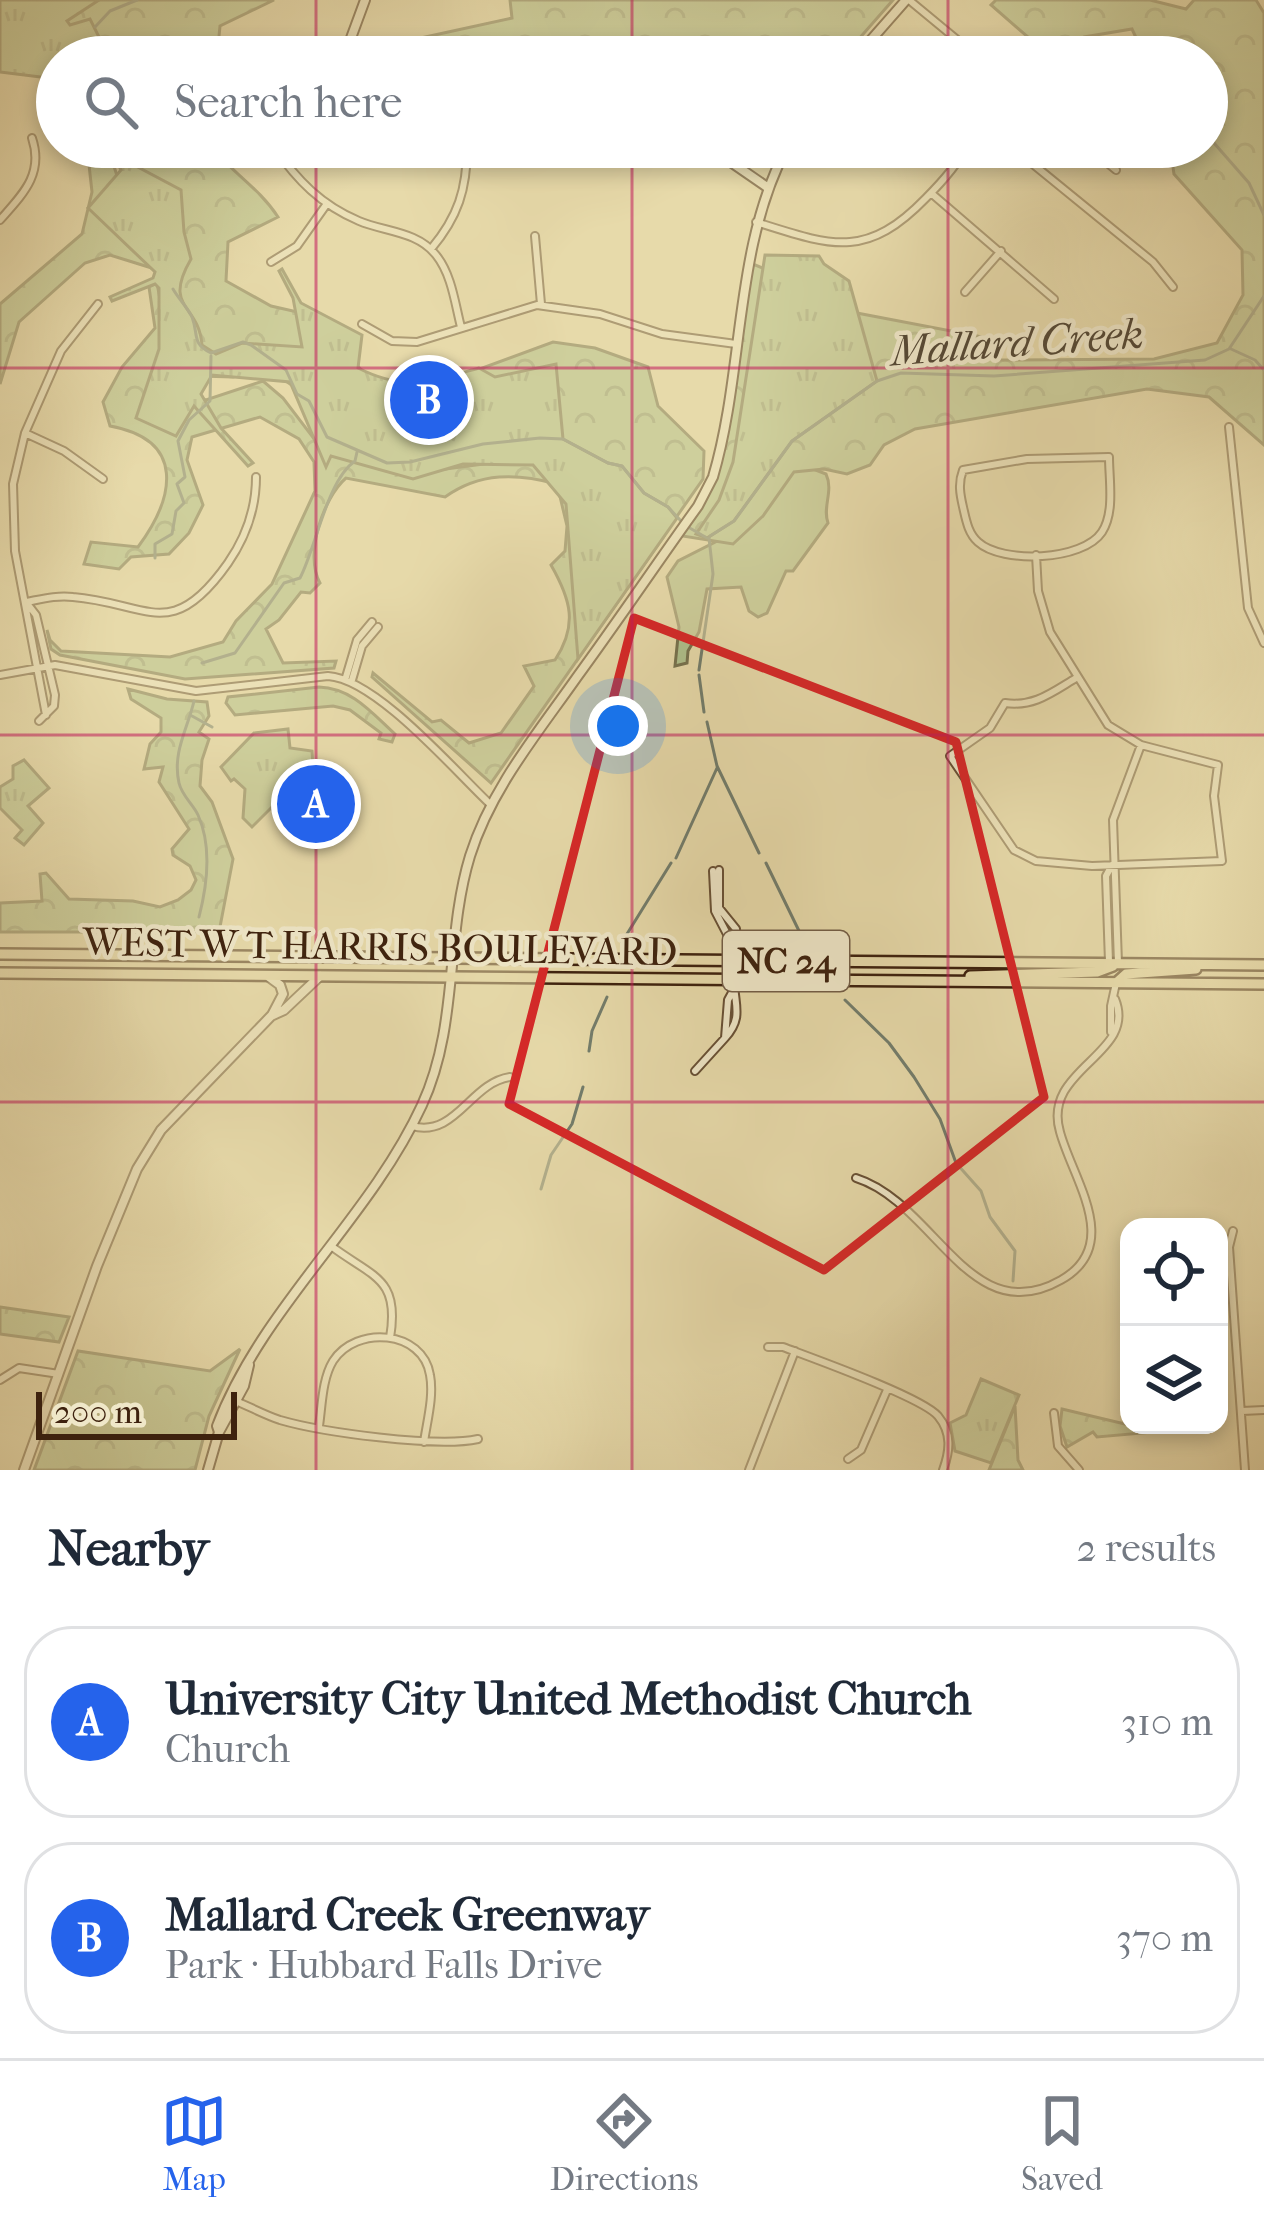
<!DOCTYPE html>
<html lang="en">
<head>
<meta charset="utf-8">
<style>
	:root { --surface:#fff; --page:#f6f6f7; --text:#1f2937; --muted:#747a83; --line:#e0e1e3; --accent:#2563eb }
	body { margin:0; font-family:"IM FELL French Canon",serif; background:var(--page); color:var(--text) }
	.controls { position:absolute; right:36px; bottom:36px; display:grid; overflow:hidden; border-radius:24px; box-shadow:0 6px 18px #0003 }
	.controls button { width:108px; height:108px; display:grid; place-items:center; padding:0; border:0; border-bottom:3px solid var(--line); background:var(--surface); color:var(--text); font:60px sans-serif }
	.scale { position:absolute; left:36px; bottom:30px; width:201px; box-sizing:border-box; padding-left:12px; border:6px solid #3e220e; border-top:0; font-size:33px; line-height:42px; white-space:nowrap; color:#3e220e; -webkit-text-stroke:9px #efe7c8; paint-order:stroke }
	.you { position:absolute; left:618px; top:726px; width:42px; height:42px; margin:-30px; border:9px solid #fff; border-radius:50%; background:#1a73e8; box-shadow:0 0 0 18px #1a73e833 }
	.badge { display:grid; place-items:center; width:78px; height:78px; border-radius:50%; background:var(--accent); color:#fff; font-size:39px; font-weight:700 }
	.pin { position:absolute; translate:-50% -50%; border:6px solid #fff; box-shadow:0 3px 12px #0006 }
	.list { margin:0; padding:0; list-style:none }
	h2 { display:flex; justify-content:space-between; align-items:center; height:156px; margin:0; padding:0 48px; font-size:51px }
	h2 small { font-size:39px; font-weight:400; color:var(--muted) }
	.list li { display:grid; grid-template-columns:78px 1fr auto; gap:36px; align-items:center; box-sizing:border-box; height:192px; margin:0 24px 24px; padding:0 24px; border:3px solid var(--line); border-radius:48px }
	.list b { display:block; font-size:45px; white-space:nowrap }
	.list p { margin:0; font-size:39px; white-space:nowrap; color:var(--muted) }
	.list em { font-size:39px; font-style:normal; color:var(--muted) }
	.icon { flex:none; width:66px; height:66px; fill:none; stroke:currentColor; stroke-width:2; stroke-linecap:round; stroke-linejoin:round }
	.map { position:relative; flex:none; width:1264px; height:1470px; overflow:hidden }
	.search { position:absolute; background:var(--surface); box-shadow:0 6px 18px #0003; left:36px; right:36px; top:36px; height:132px; display:flex; align-items:center; gap:30px; box-sizing:border-box; padding:0 42px; border-radius:66px; color:var(--muted); font-size:45px }
	.sheet { height:588px; background:var(--surface) }
	nav { display:flex; justify-content:space-around; align-items:center; box-sizing:border-box; height:168px; border-top:3px solid var(--line); background:var(--surface); font-size:33px; color:var(--muted) }
	nav a { display:grid; justify-items:center; gap:6px }
	nav .on { color:var(--accent) }
	.map>svg:first-child { display:block }
	.grass { fill:#afc18d; stroke:#76724e; stroke-width:3 }
	.forest { fill:url(#forest-crowns); stroke:#76724e; stroke-width:3 }
	.park { fill:url(#park-tufts); stroke:#76724e; stroke-width:3 }
	.lines { fill:none; stroke-linecap:round; stroke-linejoin:round }
	.stream { stroke:#737d6c; stroke-width:3 }
	.minor-casing { stroke:#685035; stroke-width:10 }
	.tertiary-casing { stroke:#685035; stroke-width:12 }
	.secondary-casing { stroke:#3e220e; stroke-width:12 }
	.primary-casing { stroke:#3e220e; stroke-width:14 }
	.minor { stroke:#efe7c8; stroke-width:6 }
	.tertiary { stroke:#efe7c8; stroke-width:8 }
	.secondary { stroke:#efe7c8; stroke-width:8 }
	.primary { stroke:#e7daaa; stroke-width:9 }
	.marked { fill:none; stroke:#d62828; stroke-width:9; stroke-linejoin:round }
	.grid { fill:none; stroke:#c2185b; stroke-width:3; stroke-opacity:0.55 }
	.labels { text-anchor:middle; dominant-baseline:central; stroke-width:9; stroke-linejoin:round; paint-order:stroke }
	.shield { fill:#efe7c8; stroke:#735d46; stroke-width:3 }
	.shield-label { font-size:36px; font-weight:bold; fill:#3e220e }
	.street-label { font-size:39px; fill:#3e220e; stroke:#efe7c8 }
	.water-label { font-size:42px; font-style:italic; fill:#544835; stroke:#efe7c8 }
</style>
</head>
<body>
<div class="map">
<svg width="1264" height="1470" viewBox="0 0 1264 1470">
	<defs>
		<pattern id="forest-crowns" width="20" height="18" patternUnits="userSpaceOnUse" patternTransform="scale(3)"><rect width="20" height="18" fill="#afc18d"/><path d="M2 6a3 3 0 1 1 6 0M12 15a3 3 0 1 1 6 0" fill="none" stroke="#909c72"/></pattern>
		<pattern id="park-tufts" width="24" height="20" patternUnits="userSpaceOnUse" patternTransform="scale(3)"><rect width="24" height="20" fill="#afc18d"/><path d="M3 7l-1-3M5 7V3M7 7l1-3M15 17l-1-3M17 17v-4M19 17l1-3" fill="none" stroke="#909c72"/></pattern>
	</defs>
	<rect width="100%" height="100%" fill="#e7daaa"/>
	<filter id="stains"><feTurbulence type="fractalNoise" baseFrequency=".00167" numOctaves="4"/><feColorMatrix values="0 0 0 0 .2 0 0 0 0 .09 0 0 0 0 .02 0 0 0 .5 -.17"/></filter>
	<radialGradient id="worn" r=".72"><stop offset=".6" stop-color="#630" stop-opacity="0"/><stop offset="1" stop-color="#630" stop-opacity=".3"/></radialGradient>
	<path class="grass" d="M795,462L826,474C834,491 822,507 828,523L793,571H786L767,613L758,617L749,611L741,587L707,589L699,632L688,651L687,663L675,666L679,627L667,577L678,561L729,535Z"/>
	<path class="forest" d="M69,0H274L220,26L217,57H96L0,6Z
		M510,0H893L843,57H520L517,47L482,57H401L398,43L512,18Z
		M996,0H1150L1186,9L1194,0H1256L1264,13V445L1209,397L1147,389L915,429L884,445L870,465L847,474L824,469L794,472L763,516L733,544L676,535L698,506L718,459L748,262L817,291L857,313L983,337L1001,360L1154,359L1217,343L1243,295L1242,250L1174,174L1170,147H1207V57H1145L1132,29L1084,37L1051,57L991,5Z
		M87,147H108L123,195L155,269L110,255L85,263L19,322L0,384V304L82,234L92,192Z
		M124,147H211C233,173 260,189 278,217L228,242L226,281L271,306L311,315L366,375L403,386L439,384L553,342L595,348L648,367L658,406L704,451L703,479L668,529L575,449L305,394L268,369L233,377L200,376Z
		M157,283L177,392L206,400L263,381L283,398L321,448L431,471L536,457L633,513L664,536L491,783L372,677L373,673L432,722L441,720L469,743L501,733L534,686L524,666L555,660C578,625 571,600 551,565L565,551L567,526L557,484C517,473 480,472 445,497L346,478C323,498 304,555 320,583L310,593L301,592L279,620L266,629L283,663L336,661L334,668L185,679L60,655L51,649L47,630L50,640L61,651L170,657L223,642L236,621L272,584L315,491L314,462L299,439L260,417L192,437L187,460L203,505L189,533L169,554L131,557L119,569L84,564L91,542L138,547C175,497 186,440 110,426L103,402L122,367L155,328L149,287Z
		M319,687C352,688 372,713 395,734L392,742L379,739L381,733L350,710L333,706L235,715L226,703L228,697Z
		M128,689L167,699L207,702L209,716L199,732L209,739L202,760L200,786L212,802L233,859L219,932H0V903L42,901L40,874L46,873L69,899L133,901L160,907L178,900L191,890L196,880L190,866L173,855L172,849L189,829L159,782L163,767L144,769L150,744L161,732V718L131,699Z
		M0,1307L69,1317L59,1342L0,1334Z
		M240,1349L209,1416L195,1470H34L78,1351L210,1371Z
		M1015,1406L1018,1460L1023,1470H989Z
		M1062,1409L1129,1425H1154V1432L1097,1437L1093,1432L1067,1447L1060,1426Z"/>
	<path class="park" d="M0,0H99L67,21L70,25L90,19L109,57H57V79L0,72Z
		M110,147H134L136,166L181,190L184,232L191,259C162,309 199,303 202,345L216,354L242,343L302,347L293,298L279,271L282,269L301,303L362,335L358,368C406,392 429,382 479,368L495,377L556,364L563,439L608,463L622,466L644,493L668,507L677,518L578,659L566,504L533,465L463,464L413,479L331,456L326,467L290,382L212,375L201,394L221,428L253,463L248,466L194,406L176,436L136,418L159,349V288L155,284L112,301L110,297L153,278L155,272L88,208L121,170Z
		M765,255L819,256L824,264L849,281L877,381L792,441L734,521L707,538L696,534L719,500L733,462Z
		M288,729L290,748L312,751C315,784 306,771 293,790C287,799 287,805 278,814L271,808L252,827L243,818L245,789L234,779L231,781L221,767L254,733Z
		M24,760L49,788L28,806L43,823L24,845L15,838L22,830L0,808V787L13,779V766Z
		M981,1379L1019,1395L991,1463L955,1451L950,1423L966,1415Z"/>
	<g class="lines">
		<path class="stream" d="M95,27L110,11L137,0
			M1207,135L1249,183L1264,215
			M173,289C178,298 188,308 192,317C199,335 191,343 211,353L243,342L251,345L286,370L297,394L309,401L327,437L387,463L410,462L483,444L540,438L563,439L608,463L622,466L644,493L668,507L681,521
			M1231,349L1255,360L1264,370
			M688,527L707,538
			M710,536L734,521L792,441L877,381L901,373L994,376L1205,360L1229,349L1264,296
			M155,558V544L172,534L176,511L184,503L177,484L185,477L178,441L189,420L210,401L211,356
			M202,663L235,653L284,583L300,578C316,548 327,480 355,461L357,452
			M699,670L713,574L709,538
			M699,675L704,712
			M194,701C188,728 172,752 179,783C182,796 193,804 198,815C212,846 207,886 199,917
			M192,716L212,727
			M707,722L717,766L759,853
			M676,858L717,768
			M766,863L801,935
			M622,942L671,863
			M845,1000L889,1043L914,1077L940,1119L956,1163L981,1191L990,1217L1015,1251L1013,1281
			M589,1051L592,1031L607,997
			M541,1189L551,1155L572,1124L583,1087"/>
		<g class="minor-casing">
			<path id="minor" d="M909,0L978,57
				M274,147C297,180 321,205 359,221C385,232 417,231 436,255C452,275 455,304 461,327
				M1012,147L1153,262L1173,287
				M1088,147L1116,170
				M931,193L1054,299
				M0,220C23,194 44,174 32,138
				M756,222C832,246 866,260 926,198C941,183 957,166 966,147
				M535,236L541,304
				M431,249C458,217 467,189 467,147
				M271,262L297,246L326,205
				M965,292L1001,251
				M362,324L392,341L417,342L537,305L600,314L662,334L736,344
				M1229,427L1248,608L1264,643
				M25,433L64,451L103,479
				M1109,457C1109,480 1115,512 1102,532C1083,561 1002,564 978,542C968,533 966,520 963,507C960,494 958,483 963,470L1027,459Z
				M1036,555L1038,591L1050,632L1108,725L1141,745L1218,765L1214,796L1222,861L1092,866L1036,861L1014,850L950,756L990,728L1005,703C1034,707 1051,693 1076,678
				M26,602C42,599 57,595 73,597C148,603 171,644 228,563C246,537 256,509 256,477
				M26,602L36,615L55,695L54,706L39,721
				M0,675L55,665L196,691L328,676C376,679 453,769 490,804
				M346,677L357,640L372,622
				M352,680L362,646L378,627
				M46,715L15,551L13,484L25,433L61,351L98,304
				M719,870V908L736,929L739,961
				M713,871L715,911L728,936V959
				M1109,962L1106,876L1112,865
				M1118,963L1113,820L1141,745
				M734,989L728,1000L725,1038C744,1017 734,1005 734,980
				M1111,1032V1006L1116,983
				M695,1071L725,1038
				M412,1126C456,1138 470,1083 510,1077
				M856,1178C935,1203 970,1332 1061,1280C1123,1245 1073,1180 1060,1132C1041,1068 1138,1055 1115,999
				M1233,1231L1229,1247L1245,1470
				M331,1246C374,1278 400,1278 390,1338
				M768,1347H783C812,1358 922,1397 938,1416C952,1433 950,1451 943,1470
				M0,1380L19,1368L59,1374
				M236,1401C250,1407 265,1415 280,1420C321,1432 437,1448 478,1439
				M1242,1411L1264,1410
				M1054,1413L1058,1446L1079,1470
				M319,1426C322,1406 322,1379 333,1361C356,1325 423,1330 430,1375C434,1396 427,1421 424,1442
				M848,1459L861,1450L887,1390
				M749,1470L795,1351"/>
		</g>
		<g class="tertiary-casing">
			<path id="tertiary" d="M273,1015L284,1010L320,976
				M24,1470L97,1266L137,1169L161,1130L272,1015L283,994L280,985L269,977"/>
		</g>
		<g class="secondary-casing">
			<path id="secondary" d="M344,57L365,0
				M856,57L906,0
				M709,147L767,187
				M219,1432L244,1386L249,1365
				M208,1470L219,1432L217,1426C262,1307 369,1220 422,1105C459,1025 445,938 470,856C491,789 537,734 577,677C618,621 657,563 698,506L713,477C745,368 733,250 787,147"/>
		</g>
		<g class="primary-casing">
			<path id="primary" d="M0,954L1264,965
				M0,973L1264,984
				M970,976L1097,972L1113,966
				M1116,983L1126,974L1196,969"/>
		</g>
		<use href="#minor" class="minor"/>
		<use href="#tertiary" class="tertiary"/>
		<use href="#secondary" class="secondary"/>
		<use href="#primary" class="primary"/>
	</g>
	<path d="M0 0H1264V1470H0ZM634,618L956,742L1044,1097L824,1270L509,1104Z" fill="#e7daaa" fill-opacity=".55" fill-rule="evenodd"/>
	<path class="marked" d="M634,618L956,742L1044,1097L824,1270L509,1104Z"/>
	<path class="grid" d="M316,0V57M632,0V57M948,0V57M316,147V1470M632,147V1470M948,147V1470M0,368H1264M0,735H1264M0,1102H1264"/>
	<g class="labels">
		<rect class="shield" x="723" y="931" width="126" height="60" rx="9"/>
		<g class="shield-label">
			<text x="786" y="961">NC 24</text>
		</g>
		<g class="street-label">
			<text transform="translate(380 947) rotate(1)">WEST W T HARRIS BOULEVARD</text>
		</g>
		<g class="water-label">
			<text transform="translate(1017 343) rotate(-4)">Mallard Creek</text>
		</g>
	</g>
	<rect width="100%" height="100%" filter="url(#stains)"/>
	<rect width="100%" height="100%" fill="url(#worn)"/>
</svg>
<div class="controls">
<button><svg class="icon" aria-label="locate" viewBox="0 0 24 24"><circle cx="12" cy="12" r="6"/><path d="M12 2v4M12 18v4M2 12h4M18 12h4"/></svg></button>
<button><svg class="icon" aria-label="layers" viewBox="0 0 24 24"><path d="M12 4l9 5-9 5-9-5zM3 14l9 5 9-5"/></svg></button>
</div>
<div class="scale">200 m</div>
<div class="you"></div>
<div class="pin badge" style="left:316px;top:804px">A</div>
<div class="pin badge" style="left:429px;top:400px">B</div>
<div class="search"><svg class="icon" aria-label="search" viewBox="0 0 24 24"><circle cx="10" cy="10" r="6"/><path d="M15 15l6 6"/></svg>Search here</div>
</div>
<section class="sheet">
<h2>Nearby<small>2 results</small></h2>
<ul class="list">
<li><span class="badge">A</span><div><b>University City United Methodist Church</b><p>Church</p></div><em>310 m</em></li>
<li><span class="badge">B</span><div><b>Mallard Creek Greenway</b><p>Park · Hubbard Falls Drive</p></div><em>370 m</em></li>
</ul>
</section>
<nav>
<a class="on"><svg class="icon" aria-label="map" viewBox="0 0 24 24"><path d="M3 6l6-2 6 2 6-2v14l-6 2-6-2-6 2zM9 4v14M15 6v14"/></svg>Map</a>
<a><svg class="icon" aria-label="directions" viewBox="0 0 24 24"><path d="M12 3l9 9-9 9-9-9zM9 14v-3h6M13 9l2 2-2 2"/></svg>Directions</a>
<a><svg class="icon" aria-label="saved" viewBox="0 0 24 24"><path d="M7 4h10v16l-5-4-5 4z"/></svg>Saved</a>
</nav>
</body>
</html>
